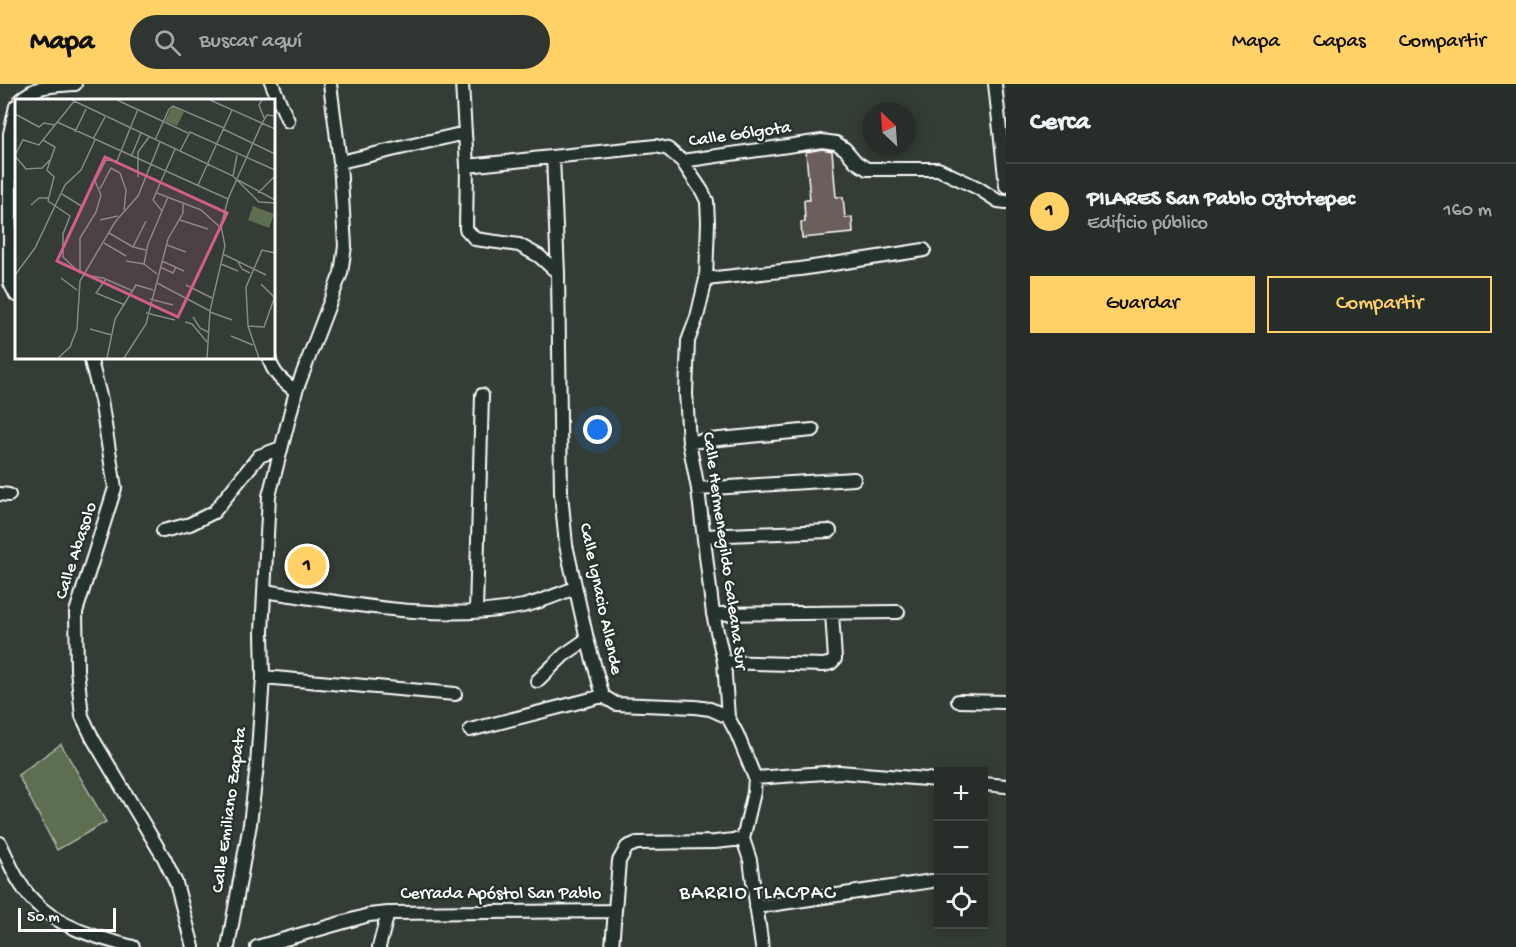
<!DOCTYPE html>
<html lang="es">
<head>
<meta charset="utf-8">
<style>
	:root { --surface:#272d28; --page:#2f3530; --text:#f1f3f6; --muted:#a4a8a8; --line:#434945; --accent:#ffd166 }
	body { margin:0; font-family:"Gochi Hand",sans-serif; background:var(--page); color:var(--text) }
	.controls { position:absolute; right:18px; bottom:18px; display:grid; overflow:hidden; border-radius:0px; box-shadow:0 3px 15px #0003 }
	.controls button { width:54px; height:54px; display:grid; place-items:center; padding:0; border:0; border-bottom:2px solid var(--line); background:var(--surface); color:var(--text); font:30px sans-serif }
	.compass { position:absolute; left:862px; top:18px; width:54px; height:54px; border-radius:50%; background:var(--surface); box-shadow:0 3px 15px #0003; rotate:335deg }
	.scale { position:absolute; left:18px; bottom:15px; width:98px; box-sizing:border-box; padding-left:6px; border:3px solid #fff; border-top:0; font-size:16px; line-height:21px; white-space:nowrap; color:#fff; -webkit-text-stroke:4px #26332d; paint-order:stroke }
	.you { position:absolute; left:598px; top:346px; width:21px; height:21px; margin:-15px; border:4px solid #fff; border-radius:50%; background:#1a73e8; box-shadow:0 0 0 9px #1a73e833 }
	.badge { display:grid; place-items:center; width:39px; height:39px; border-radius:50%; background:var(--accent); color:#111; font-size:20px; font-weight:700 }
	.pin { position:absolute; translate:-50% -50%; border:3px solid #fff; box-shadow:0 2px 6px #0006 }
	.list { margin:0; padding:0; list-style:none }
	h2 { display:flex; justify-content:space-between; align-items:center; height:78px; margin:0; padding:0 24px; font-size:26px }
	h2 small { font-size:20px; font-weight:400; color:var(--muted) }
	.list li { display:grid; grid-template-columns:39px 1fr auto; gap:18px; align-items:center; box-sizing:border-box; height:96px; padding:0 24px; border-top:2px solid var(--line) }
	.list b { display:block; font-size:22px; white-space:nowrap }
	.list p { margin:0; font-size:20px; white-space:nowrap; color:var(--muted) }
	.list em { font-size:20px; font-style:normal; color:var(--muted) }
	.actions { display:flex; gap:12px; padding:18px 24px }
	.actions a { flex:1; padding:14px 0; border:2px solid var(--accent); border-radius:0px; text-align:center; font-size:21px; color:var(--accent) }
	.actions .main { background:var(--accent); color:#111 }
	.icon { flex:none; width:33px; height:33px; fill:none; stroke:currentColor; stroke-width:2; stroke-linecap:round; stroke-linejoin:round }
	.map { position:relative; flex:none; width:1006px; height:863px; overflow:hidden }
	header { display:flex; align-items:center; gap:36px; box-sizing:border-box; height:84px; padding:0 30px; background:var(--accent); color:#111 }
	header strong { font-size:28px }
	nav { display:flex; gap:33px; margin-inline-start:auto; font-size:21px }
	.search { width:420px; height:54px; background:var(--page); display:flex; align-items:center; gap:15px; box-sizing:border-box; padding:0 21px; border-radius:33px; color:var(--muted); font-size:22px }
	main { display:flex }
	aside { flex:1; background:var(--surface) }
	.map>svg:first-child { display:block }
	.green { fill:#5d6e51; stroke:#aeb6a8; stroke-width:1.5 }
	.building { fill:#6b5f5a; stroke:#fff; stroke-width:1.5 }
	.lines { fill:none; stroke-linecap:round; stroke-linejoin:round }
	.street-casing { stroke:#fff; stroke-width:16 }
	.street { stroke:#26332d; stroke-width:12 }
	.labels { text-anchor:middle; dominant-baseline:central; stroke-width:5; stroke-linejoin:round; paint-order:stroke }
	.street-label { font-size:18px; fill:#fff; stroke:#26332d }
	.neighbourhood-label { font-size:20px; letter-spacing:1.5px; fill:#fff; stroke:#26332d }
	.inset-road { fill:none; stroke:#858a86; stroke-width:1.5 }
	.view { fill:#d45d8c; fill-opacity:0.15; stroke:#d45d8c; stroke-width:3 }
	.inset-edge { fill:none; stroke:#fff; stroke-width:3 }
</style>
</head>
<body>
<header>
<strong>Mapa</strong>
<div class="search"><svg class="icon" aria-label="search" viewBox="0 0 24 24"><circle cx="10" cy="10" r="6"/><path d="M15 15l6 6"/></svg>Buscar aquí</div>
<nav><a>Mapa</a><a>Capas</a><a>Compartir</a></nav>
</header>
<main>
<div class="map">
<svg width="1006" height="863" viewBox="0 0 1006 863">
	<rect width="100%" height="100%" fill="#343c36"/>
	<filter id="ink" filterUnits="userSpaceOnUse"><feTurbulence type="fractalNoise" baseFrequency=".0167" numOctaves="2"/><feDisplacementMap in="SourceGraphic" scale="12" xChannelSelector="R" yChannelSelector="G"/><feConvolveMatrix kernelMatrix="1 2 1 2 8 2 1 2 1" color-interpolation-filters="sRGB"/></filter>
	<g filter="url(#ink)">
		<path class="green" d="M61,660L106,738L57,766L18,691Z"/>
		<path class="building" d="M822,65L832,67L836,113H843L845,134L852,133L853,149L802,154L801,138H805L804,116H810L806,68Z"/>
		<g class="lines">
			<g class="street-casing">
				<path id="street" d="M272,0L288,37
					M462,0L467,82L466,145L475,155L519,161L539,172L558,189
					M995,0L1006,102
					M20,16C38,0 51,2 75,0
					M16,22L10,50V199L16,211
					M553,73L558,189L561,409L566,461L587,555L603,612L616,620L695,623L710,625L728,633
					M682,77L702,107L707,117L708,138L706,195L697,233L688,257L686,309L689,358L698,405L713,530L724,578L728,633L737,650L755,694L754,708L743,755L750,776L762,863
					M340,78L465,49
					M467,82L656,62L668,65L682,77L822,57L836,59L845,65L856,78L867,85H938L978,104L998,117L1006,118
					M706,195L800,185L924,166
					M90,273L101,316L115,404L76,528L77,585L82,632L93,655L164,774L176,799L193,863
					M269,273C272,289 283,298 296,307
					M689,358L813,346
					M698,405L854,395
					M0,410L9,411
					M163,447L190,440L214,428L259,372L281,364
					M704,452L830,447
					M264,507C350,519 437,539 523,522C541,518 558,510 575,504
					M476,528L482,311
					M713,530L898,528
					M724,578L824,581L831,579L835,575L832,529
					M263,593L455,610
					M537,597L564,571L587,555
					M958,617L1006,618
					M470,646L603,612
					M755,694L839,688L938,696
					M984,700L1006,702
					M0,759C9,778 18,801 33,816C58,844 99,854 133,863
					M756,823L932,797
					M228,863L250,740L257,682L263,593L262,548L269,412L296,307L341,189L345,162L340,78L330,0
					M257,863L369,831L388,829L615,827
					M379,863L388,829
					M612,863L619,777L627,763L637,759L715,758L743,755"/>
			</g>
			<use href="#street" class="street"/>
		</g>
	</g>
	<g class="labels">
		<g class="street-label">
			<text transform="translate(740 51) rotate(-8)">Calle Gólgota</text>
			<text transform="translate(77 467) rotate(-72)">Calle Abasolo</text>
			<text transform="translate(724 467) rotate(82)">Calle Hermenegildo Galeana Sur</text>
			<text transform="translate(600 515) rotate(78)">Calle Ignacio Allende</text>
			<text transform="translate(230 726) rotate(-82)">Calle Emiliano Zapata</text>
			<text x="501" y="810">Cerrada Apóstol San Pablo</text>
		</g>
		<g class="neighbourhood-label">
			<text x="758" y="810">BARRIO TLACPAC</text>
		</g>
	</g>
	<g transform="translate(15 15)">
		<rect width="260" height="260" fill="#343c36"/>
		<path d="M157,7L169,13L162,27L150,22ZM238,107L259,115L254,129L233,121Z" fill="#5d6e51"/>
		<path class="inset-road" d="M57,1L218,77L244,103L260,104M102,1L173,34M195,1L260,30M247,1L244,6L249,19M154,10L158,7L209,29M0,15L24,28L29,24L40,26M42,23L213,100M208,30L260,55M60,33L71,10M78,40L90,18M28,41L40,48L32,71L39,78L33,102L55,117L48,135V158L65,174M140,41L154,10M165,52L175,33L260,71M0,56L8,41L24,46L60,1M0,57L11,70L27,69L36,60M116,58L126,34M218,77L222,56M123,78V53L134,38M223,81L260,101M183,86L217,11M85,90L96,69L105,74L111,91L109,111M142,94L186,111L206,129M243,94L260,77M47,95L68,108M16,106L24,99H33M147,112L138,101L160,50M85,121L103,117M165,121L193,130M94,134L118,148L131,151M89,144L111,157M152,146L171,153M118,148L131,122M208,155L251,176M222,161L227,170L235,174M111,162L129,165M147,162L169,172M206,165L223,172M145,168L158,174L161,168M65,174V139L81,113L86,96L80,82L91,61L102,62L123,10M142,175L129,165L133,145L153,98M0,176L20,149L50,86L66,71L80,41M69,176L88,179L118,192M46,179L62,191M91,180L81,194L110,206M142,184L195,212M246,185L259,198M171,186L197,199M135,200L158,206M195,213L217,221M131,214L160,221M178,218L185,229L193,233M170,223L177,225L192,243M233,227L249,228L260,197M75,230L97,236M216,237L238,246M43,259L55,248L62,230L65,182L100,123L123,97L145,43M92,259L100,220L121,186L138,191M109,259L131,225L153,140L168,114V105M192,259L195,212L210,147L206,127L213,100L247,24L252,16L260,17M244,259L233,227L231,188L247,151L260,154"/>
		<path class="view" d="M90,58L212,114L163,218L42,162Z"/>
		<rect width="260" height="260" class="inset-edge"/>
	</g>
</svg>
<div class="controls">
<button>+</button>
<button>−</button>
<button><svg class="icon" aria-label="locate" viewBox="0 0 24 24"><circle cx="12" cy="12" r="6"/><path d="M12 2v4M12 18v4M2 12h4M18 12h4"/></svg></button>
</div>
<svg class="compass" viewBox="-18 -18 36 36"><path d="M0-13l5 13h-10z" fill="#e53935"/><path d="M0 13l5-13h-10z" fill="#a4a8a8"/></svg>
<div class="scale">50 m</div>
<div class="you"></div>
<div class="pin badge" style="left:307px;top:482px">1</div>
</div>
<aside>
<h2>Cerca<small></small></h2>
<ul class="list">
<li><span class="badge">1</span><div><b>PILARES San Pablo Oztotepec</b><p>Edificio público</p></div><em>160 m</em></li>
</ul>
<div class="actions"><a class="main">Guardar</a><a>Compartir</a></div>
</aside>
</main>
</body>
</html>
